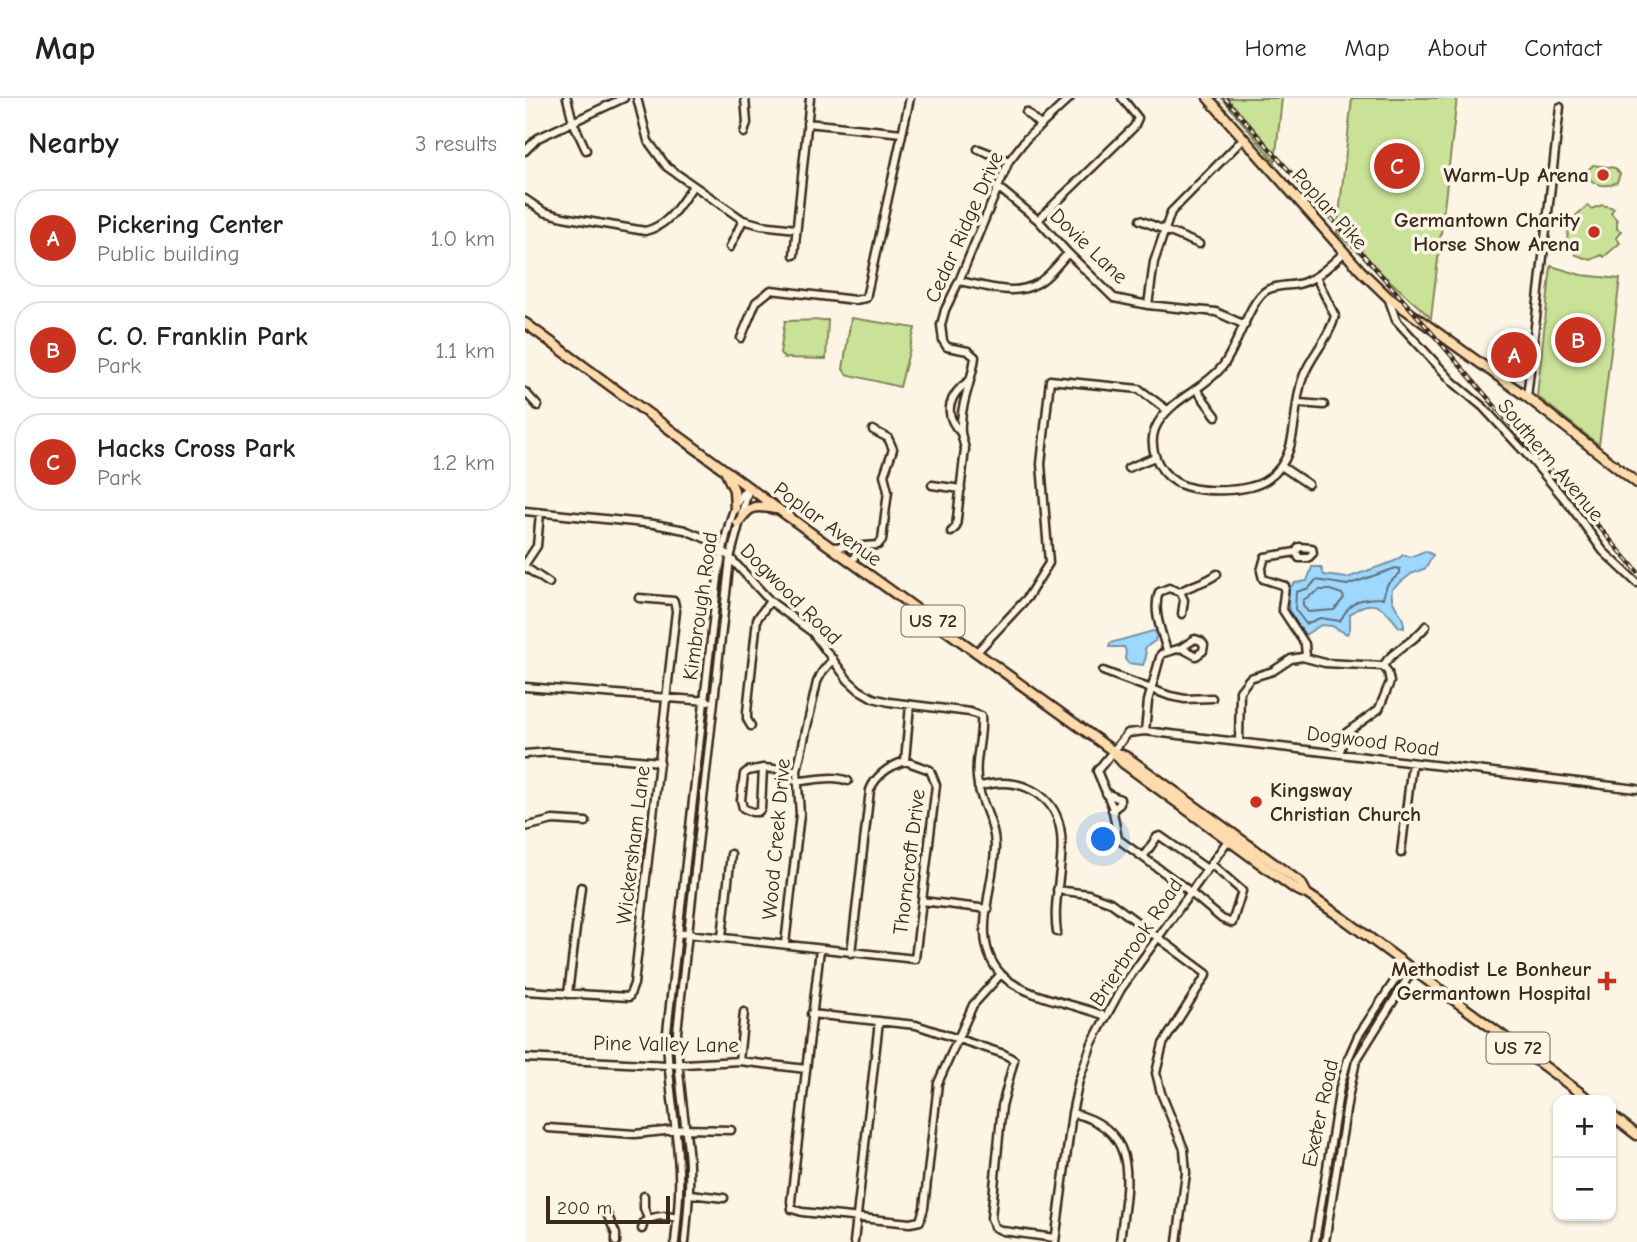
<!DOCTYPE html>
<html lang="en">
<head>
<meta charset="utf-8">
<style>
	:root { --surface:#fff; --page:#f6f6f6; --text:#222; --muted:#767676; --line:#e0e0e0; --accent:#c8321e }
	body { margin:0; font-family:"Comic Neue",sans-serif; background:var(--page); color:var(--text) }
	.controls { position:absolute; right:21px; bottom:21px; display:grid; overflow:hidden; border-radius:14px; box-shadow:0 2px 5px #0004 }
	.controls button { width:63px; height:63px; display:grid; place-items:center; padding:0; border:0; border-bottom:2px solid var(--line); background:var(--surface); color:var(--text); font:35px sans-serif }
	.scale { position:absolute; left:21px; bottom:18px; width:124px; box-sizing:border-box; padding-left:7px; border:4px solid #3b2a1e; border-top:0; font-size:19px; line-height:24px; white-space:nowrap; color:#3b2a1e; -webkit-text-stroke:5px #fcf5e5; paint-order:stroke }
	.you { position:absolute; left:579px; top:742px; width:24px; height:24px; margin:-18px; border:5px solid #fff; border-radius:50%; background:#1a73e8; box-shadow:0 0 0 10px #1a73e833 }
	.badge { display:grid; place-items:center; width:46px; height:46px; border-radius:50%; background:var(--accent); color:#fff; font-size:23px; font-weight:700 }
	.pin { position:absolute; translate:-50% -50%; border:4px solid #fff; box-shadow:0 2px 7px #0006 }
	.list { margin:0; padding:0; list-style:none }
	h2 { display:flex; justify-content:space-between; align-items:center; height:91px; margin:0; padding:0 28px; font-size:30px }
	h2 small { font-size:23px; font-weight:400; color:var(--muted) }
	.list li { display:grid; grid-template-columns:46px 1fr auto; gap:21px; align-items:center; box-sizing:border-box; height:98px; margin:0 14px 14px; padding:0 14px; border:2px solid var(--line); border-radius:28px }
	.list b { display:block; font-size:26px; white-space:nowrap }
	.list p { margin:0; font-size:23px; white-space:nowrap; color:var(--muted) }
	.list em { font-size:23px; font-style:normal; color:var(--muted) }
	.map { position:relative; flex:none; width:1112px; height:1144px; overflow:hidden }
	header { display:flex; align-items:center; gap:42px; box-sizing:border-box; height:98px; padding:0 35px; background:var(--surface); border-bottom:2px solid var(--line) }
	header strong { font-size:33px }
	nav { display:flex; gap:38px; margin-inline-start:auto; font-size:24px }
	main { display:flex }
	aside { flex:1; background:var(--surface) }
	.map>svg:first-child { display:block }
	.green { fill:#c9e297; stroke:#82865a; stroke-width:2 }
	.water { fill:#9ed8ff; stroke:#7692a5; stroke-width:2 }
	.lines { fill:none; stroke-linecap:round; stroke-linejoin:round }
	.shore { stroke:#637078; stroke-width:2 }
	.minor-casing { stroke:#3b2a1e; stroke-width:11 }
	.major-casing { stroke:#3b2a1e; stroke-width:13 }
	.minor { stroke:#fcf5e5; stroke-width:6 }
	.major { stroke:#fedbac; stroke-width:8 }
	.rail-casing { stroke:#3b2a1e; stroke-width:4.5 }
	.rail { stroke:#fcf5e5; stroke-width:2; stroke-dasharray:5; stroke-linecap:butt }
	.poi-dot { fill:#c8321e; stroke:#fcf5e5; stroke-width:2.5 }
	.labels { text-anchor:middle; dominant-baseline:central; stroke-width:7; stroke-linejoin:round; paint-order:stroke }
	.shield { fill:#fcf5e5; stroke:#75675a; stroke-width:2 }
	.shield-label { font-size:19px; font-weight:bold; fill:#3b2a1e }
	.poi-label { font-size:21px; font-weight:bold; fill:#3b2a1e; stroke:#fcf5e5; text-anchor:end }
	.street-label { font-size:21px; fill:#3b2a1e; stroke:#fcf5e5 }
</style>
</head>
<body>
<header>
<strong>Map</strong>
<nav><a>Home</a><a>Map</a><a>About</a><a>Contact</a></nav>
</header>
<main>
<aside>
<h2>Nearby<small>3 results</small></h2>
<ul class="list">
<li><span class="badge">A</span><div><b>Pickering Center</b><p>Public building</p></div><em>1.0 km</em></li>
<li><span class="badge">B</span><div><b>C. O. Franklin Park</b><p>Park</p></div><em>1.1 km</em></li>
<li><span class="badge">C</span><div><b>Hacks Cross Park</b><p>Park</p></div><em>1.2 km</em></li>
</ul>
</aside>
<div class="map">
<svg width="1112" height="1144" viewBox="0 0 1112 1144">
	<rect width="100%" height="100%" fill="#fcf5e5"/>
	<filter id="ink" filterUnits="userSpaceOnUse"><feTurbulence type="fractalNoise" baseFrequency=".0143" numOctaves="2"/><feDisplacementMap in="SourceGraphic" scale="14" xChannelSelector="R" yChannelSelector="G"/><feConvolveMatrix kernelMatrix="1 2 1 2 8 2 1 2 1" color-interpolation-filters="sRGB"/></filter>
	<g filter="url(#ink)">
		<path class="green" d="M697,0H757L750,64Z
			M827,0H932L906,220L812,135Z
			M1068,67L1090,70L1095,76L1092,84C1082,90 1063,88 1062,73Z
			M1063,107L1066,111L1077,107L1089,110L1086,115L1092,122V131L1096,133L1091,140L1095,145L1079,159L1077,157L1066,162L1051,157L1042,143L1043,132L1048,124L1046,122Z
			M1026,168L1056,177L1095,181L1074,347L1012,298Z
			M326,220L390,230L375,289L321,276L318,271Z
			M303,222L301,261L259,260L255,255L260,223Z
			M182,612L181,651L160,828L161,789Z"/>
		<path class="water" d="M900,453L908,457L901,470L886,476L867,491C864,510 880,514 879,530L874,529C860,510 848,497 825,516V531L822,536L807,528L796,527L780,537C766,518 760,513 764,490L770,485L782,483L787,469H796L799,477L822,480L870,463L878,457L885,459Z
			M628,533L632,534L630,543L620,550L621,559L618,567L603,565L600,561L601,553L599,549H584L585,545Z"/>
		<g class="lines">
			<path class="shore" d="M871,470L875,471V475L862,487L858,500C835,500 826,502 815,523L795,520L781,526L770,511L771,494L784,490L791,482L822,487Z
				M795,492H805L817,496L819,500L809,512L783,514L778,507V502Z"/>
			<g class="minor-casing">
				<path id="minor" d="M42,0L48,24L61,52
					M112,0L123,43L142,69L218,122L236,127L271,131
					M501,14L516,28
					M282,25L377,35
					M219,35L222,25L220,0
					M453,51L484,63
					M0,53L13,40L99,0
					M474,90L513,122L543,155L589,200L623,207L691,214L720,227
					M0,101L19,114L38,119L120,133C145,127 154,107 168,88
					M513,122L609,29L613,20L597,0
					M615,122L674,146
					M205,149L218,122
					M269,157L285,0
					M791,179L810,218C804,241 786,257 778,279C765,312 777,357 743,381C724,395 671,396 651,384C631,372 621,345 633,325C648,300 679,291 697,269C712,251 724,202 742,192C751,187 763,188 773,186C792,182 806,166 820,154
					M434,183C457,187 489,199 511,186C523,180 533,166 543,155
					M863,199L871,222L881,233L928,284L958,309L1006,361L1047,410L1078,453L1112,485
					M623,207L629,164L646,114L719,40
					M216,240L231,204L246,192L330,202L341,200L385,0
					M445,282C425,296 416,315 436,335C434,308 447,285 450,259L443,253L422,249L418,243L416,227L420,212L434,183L484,63L501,41L545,0
					M671,291L691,318
					M0,294L13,308
					M1002,299L1035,9
					M774,305L799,307
					M756,368L783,386
					M603,370L630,359
					M407,387L436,391
					M0,413L129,426L160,432L184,442L198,452L245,503L287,534L323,582L334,592L348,600L364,604L445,614L456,618C458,641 448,664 453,687C457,708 470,726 470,748C470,788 443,843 477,877C500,900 550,905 580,918
					M426,434L431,429L440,351L436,335
					M339,448L353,447L357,442L363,393L359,377L368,351L363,340L348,332
					M305,449L339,448L331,455L327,465
					M771,454L774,449L787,450L788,455L783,460H774L771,454L740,459L736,473L738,481L760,488L757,511L780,546L781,559
					M0,466L12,448L15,415
					M0,469L24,485
					M655,494C667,486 681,485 692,476
					M642,553C637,535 627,513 634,494L644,490L655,494L659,502L657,516
					M451,555L502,500L524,465L516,366L525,282L614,291L642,312
					M858,568C868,551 889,545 901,528
					M578,573L645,598L660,601L687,600
					M0,589L183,603
					M226,628L222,621V614L232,521L245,503
					M620,633L623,603L636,556L656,550L671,558L678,553L679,547L676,543L670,541L656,550
					M714,644L715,593L725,580L748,573L766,561L777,559L800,565L858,568L863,574L865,584L854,611L821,635L814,656
					M0,656L25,654L135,664
					M380,663L385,607
					M238,670L236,711L233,714H227L218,710L216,702L219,676L223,673L238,670L272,673
					M271,683C288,683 307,676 323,683
					M453,689C470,684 490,683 507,692C560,720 524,787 532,834
					M581,695L595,701V706L587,712
					M0,729L28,722L61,724
					M876,755L887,665
					M618,759L632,739L635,738L682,771
					M686,766L717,793L707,825L697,821L659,789L593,741L587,708L572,673L603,635L620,633L1112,691
					M532,792L563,796L585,804L682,876L638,946L631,975L636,995L659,1051L661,1075L652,1144
					M397,803L463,811
					M153,835L390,861L411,687L405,672L380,663
					M197,839L206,756
					M260,846L275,716L272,673L292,584L297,574L308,561
					M295,851L266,1103L267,1111L277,1114L385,1125L395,1123L399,1110L413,985L448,907L476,876
					M326,855L345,692C351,677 365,668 380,663
					M0,893L104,899L109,886L151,513L149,503L114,500
					M43,896L56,789
					M286,916L391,927L479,956L489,962L477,1008L466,1120L469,1129L478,1133L530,1140
					M0,960L142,967L214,963L281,971
					M214,963L219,914
					M547,1015C619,1032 601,1088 595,1144
					M23,1030L110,1036L160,1031L206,1032
					M165,1096L199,1100
					M119,1098V1110L123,1121
					M82,1116L91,1136V1144
					M117,1131L119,1124C130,1117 140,1117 152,1120
					M150,1144C153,1115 156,1087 153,1058C150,1016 142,976 142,934L193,479C197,457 205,402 224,389
					M160,1144C163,1113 166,1083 163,1052C159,1013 152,974 152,934L205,460L224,389
					M329,1144L354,923
					M530,1144L547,1015L554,982L567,945L596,891L704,741
					M790,1144L815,989L823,961L833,938L880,867
					M800,1144L823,1000L831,963L887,873"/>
			</g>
			<g class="major-casing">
				<path id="major" d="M683,0L836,173L863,199L1002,299L1112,385
					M0,225L253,411L588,653L602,659L776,785L782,796
					M201,375L209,392L210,411
					M213,425C225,407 229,407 250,411
					M589,655L598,665L770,791L782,796L819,821L1065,1002
					M1086,1017L1112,1037"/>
			</g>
			<use href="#minor" class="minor"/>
			<use href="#major" class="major"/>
			<g class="rail-casing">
				<path id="rail" d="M700,0L894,220L1112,473"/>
			</g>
			<use href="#rail" class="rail"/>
		</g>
	</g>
	<g class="poi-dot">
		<circle cx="1078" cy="77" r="7"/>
		<circle cx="1069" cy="134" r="7"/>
		<circle cx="731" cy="704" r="7"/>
		<path d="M1078.5 872.5h7v7h7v7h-7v7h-7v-7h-7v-7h7z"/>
	</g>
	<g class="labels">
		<g class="shield">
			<rect x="376.5" y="507.5" width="63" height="31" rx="5"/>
			<rect x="961.5" y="934.5" width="63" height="31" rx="5"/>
		</g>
		<g class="shield-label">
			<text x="408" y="523">US 72</text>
			<text x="993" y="950">US 72</text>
		</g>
		<g class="poi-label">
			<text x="1064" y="77">Warm-Up Arena</text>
			<text x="1055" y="122">Germantown Charity<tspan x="1055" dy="24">Horse Show Arena</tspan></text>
			<text x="745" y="692" text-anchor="start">Kingsway<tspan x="745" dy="24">Christian Church</tspan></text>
			<text x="1066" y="871">Methodist Le Bonheur<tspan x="1066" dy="24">Germantown Hospital</tspan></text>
		</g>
		<g class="street-label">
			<text transform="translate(805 111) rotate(48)">Poplar Pike</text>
			<text transform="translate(439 129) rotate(-66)">Cedar Ridge Drive</text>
			<text transform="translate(564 148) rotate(44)">Dovie Lane</text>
			<text transform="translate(1026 362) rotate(50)">Southern Avenue</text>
			<text transform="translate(303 426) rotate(36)">Poplar Avenue</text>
			<text transform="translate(266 496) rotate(45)">Dogwood Road</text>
			<text transform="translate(175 508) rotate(-82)">Kimbrough Road</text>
			<text transform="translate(848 643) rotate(7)">Dogwood Road</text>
			<text transform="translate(251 741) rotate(-85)">Wood Creek Drive</text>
			<text transform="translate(108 747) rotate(-83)">Wickersham Lane</text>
			<text transform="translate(384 764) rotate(-83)">Thorncroft Drive</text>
			<text transform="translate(611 844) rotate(-56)">Brierbrook Road</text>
			<text transform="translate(141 946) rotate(1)">Pine Valley Lane</text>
			<text transform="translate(795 1015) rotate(-78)">Exeter Road</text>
		</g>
	</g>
</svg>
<div class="controls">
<button>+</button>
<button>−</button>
</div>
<div class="scale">200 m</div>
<div class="you"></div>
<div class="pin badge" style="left:989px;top:257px">A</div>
<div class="pin badge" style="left:1053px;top:242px">B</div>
<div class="pin badge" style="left:872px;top:68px">C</div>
</div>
</main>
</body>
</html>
